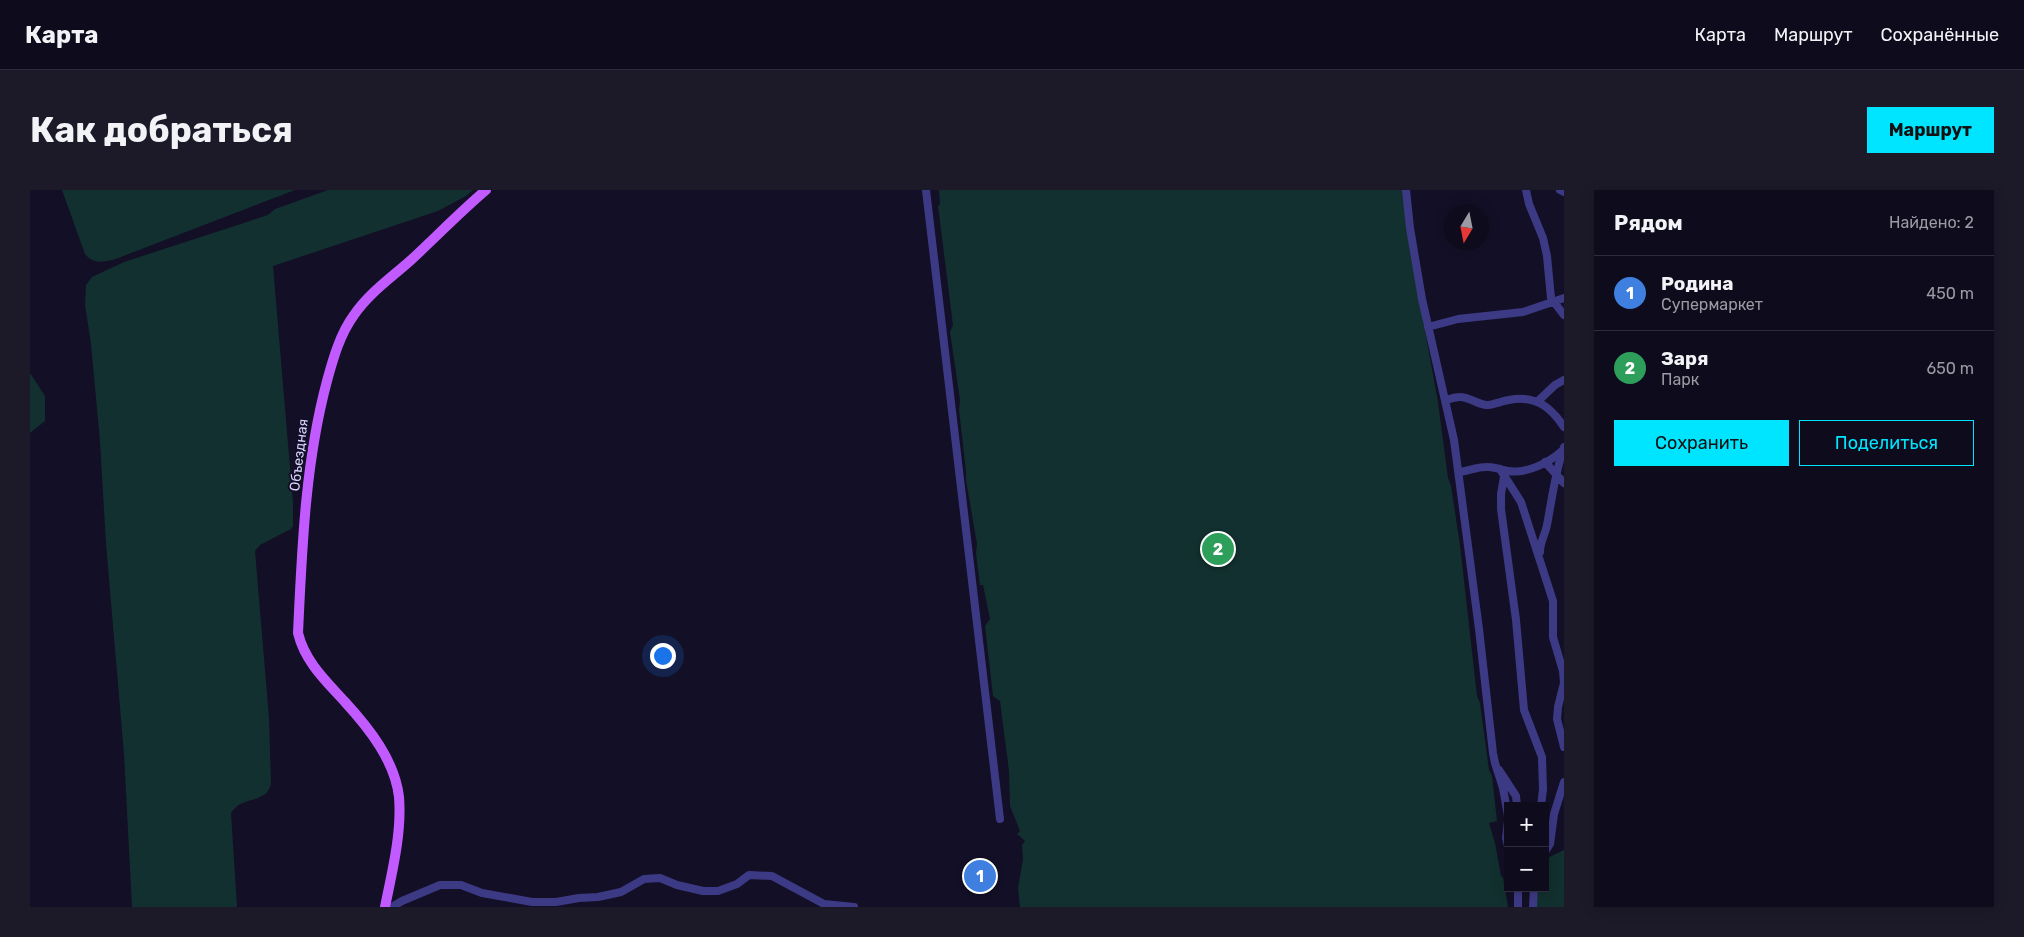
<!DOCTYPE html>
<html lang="ru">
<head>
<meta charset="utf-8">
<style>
	:root { --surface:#0e0b1c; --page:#1c1929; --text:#f1f3f6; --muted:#9b9ba3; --line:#2e2b3b; --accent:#00e5ff }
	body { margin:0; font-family:Rubik,sans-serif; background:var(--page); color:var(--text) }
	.controls { position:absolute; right:15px; bottom:15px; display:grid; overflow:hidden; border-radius:0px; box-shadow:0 2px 12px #0003 }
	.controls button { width:45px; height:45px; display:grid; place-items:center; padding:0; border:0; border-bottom:1px solid var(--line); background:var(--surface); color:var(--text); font:25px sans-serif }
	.compass { position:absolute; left:1414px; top:15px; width:45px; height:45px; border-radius:50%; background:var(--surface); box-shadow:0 2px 12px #0003; rotate:190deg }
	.you { position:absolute; left:632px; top:465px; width:18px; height:18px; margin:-12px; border:4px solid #fff; border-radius:50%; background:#1a73e8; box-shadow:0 0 0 8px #1a73e833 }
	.badge { display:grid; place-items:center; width:32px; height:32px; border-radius:50%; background:var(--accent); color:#fff; font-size:16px; font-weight:700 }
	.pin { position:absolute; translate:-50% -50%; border:2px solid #fff; box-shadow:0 1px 5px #0006 }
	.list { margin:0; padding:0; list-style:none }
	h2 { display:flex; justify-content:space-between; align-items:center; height:65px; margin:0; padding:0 20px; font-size:21px }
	h2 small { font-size:16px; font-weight:400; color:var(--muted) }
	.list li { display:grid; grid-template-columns:32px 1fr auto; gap:15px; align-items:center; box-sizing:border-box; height:75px; padding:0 20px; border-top:1px solid var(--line) }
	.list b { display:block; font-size:19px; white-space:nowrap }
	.list p { margin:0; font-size:16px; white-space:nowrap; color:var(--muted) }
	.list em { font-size:16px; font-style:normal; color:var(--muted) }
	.actions { display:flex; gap:10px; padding:15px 20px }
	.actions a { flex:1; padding:11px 0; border:1px solid var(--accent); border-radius:0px; text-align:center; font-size:18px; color:var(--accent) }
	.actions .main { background:var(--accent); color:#111 }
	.map { position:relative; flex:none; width:1534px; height:717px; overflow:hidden; border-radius:0px }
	header { display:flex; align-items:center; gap:30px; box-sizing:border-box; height:70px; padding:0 25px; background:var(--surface); border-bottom:1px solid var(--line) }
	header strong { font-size:24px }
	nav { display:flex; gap:28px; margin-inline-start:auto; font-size:18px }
	.intro { display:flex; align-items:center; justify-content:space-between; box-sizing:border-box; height:120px; padding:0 30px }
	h1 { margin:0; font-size:35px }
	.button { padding:12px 22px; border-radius:0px; background:var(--accent); color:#111; font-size:18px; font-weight:700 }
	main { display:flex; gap:30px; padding:0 30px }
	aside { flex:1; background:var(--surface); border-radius:0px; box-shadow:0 2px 12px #0003 }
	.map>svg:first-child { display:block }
	.green { fill:#12302f }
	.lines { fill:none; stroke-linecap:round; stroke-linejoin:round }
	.minor { stroke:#3d3a85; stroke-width:8 }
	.major { stroke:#c25bff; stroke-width:10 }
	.labels { text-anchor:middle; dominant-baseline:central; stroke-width:4; stroke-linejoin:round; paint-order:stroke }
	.street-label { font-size:14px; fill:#d9d4ff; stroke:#130f26 }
</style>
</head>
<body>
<header>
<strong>Карта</strong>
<nav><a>Карта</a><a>Маршрут</a><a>Сохранённые</a></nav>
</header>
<div class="intro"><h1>Как добраться</h1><a class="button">Маршрут</a></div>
<main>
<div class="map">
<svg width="1534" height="717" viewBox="0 0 1534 717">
	<rect width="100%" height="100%" fill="#130f26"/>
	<path class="green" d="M32,0H265L83,70C72,72 63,74 55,64Z
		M298,0H443L436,6L408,21L243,76L263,313V336L261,339L230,355L225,361L239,528L241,594C236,615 211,605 201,623L207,717H102L94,564L76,354L70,251L61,154L55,115L56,95L62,87L94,72L238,25L245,19Z
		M909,0H1372L1394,135L1408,212L1418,288L1421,296L1430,355L1447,506L1450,513L1459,580L1462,586L1467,631L1459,633L1465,653L1471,686L1473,687L1478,717H990L988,698L993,669L992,655L995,651L987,644L990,641L980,616L979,581L970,511L963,506L955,436L960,429L953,395H950L946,363L947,354L936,290V281L929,220L930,210L920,142L923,135L908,16L910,14Z
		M0,183L15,206V231L0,243Z
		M1534,660V717H1506L1508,698H1515V669Z"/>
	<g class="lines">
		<path class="minor" d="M896,0L970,629
			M1376,0L1380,38L1392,109L1424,250L1449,439L1463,563L1465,573L1473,598L1478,626
			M1496,0L1499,14L1513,48L1517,66L1521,108L1534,125
			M1530,0L1534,2
			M1398,137L1428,129L1493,122L1534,108
			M1415,210C1420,209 1425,207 1430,207C1439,207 1447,214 1456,215C1463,215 1472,211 1479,210C1505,205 1520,216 1534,237
			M1507,212L1525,195L1534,190
			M1515,272L1534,293
			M1470,279L1491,312L1523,411V447L1533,481L1534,493L1528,517L1527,529L1534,557
			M1475,281L1471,304V319L1486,430L1494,520L1512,567L1513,599L1511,616
			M1429,282C1438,281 1447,277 1456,277C1464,276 1470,280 1478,281C1496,284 1519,273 1532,261
			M1510,362C1510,352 1515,345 1517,335C1522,309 1525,282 1534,257
			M1469,580L1486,606L1487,616
			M1478,631L1476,648L1478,656
			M1515,633L1521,645
			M1515,662L1520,654L1524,624L1534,592
			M362,717L372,711L410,695H431L452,703L502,712H526L549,708L568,707L591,702L614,689L630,688L647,695L673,701H688L707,694L719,685L742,686L794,714L824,717
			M1488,717V698
			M1503,717L1504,698"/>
		<path class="major" d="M355,717C362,682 372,643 369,607C365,571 339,538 315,512C296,491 275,472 268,443C272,359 275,273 297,191C303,169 310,144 324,125C339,103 361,88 381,70C406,47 430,22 456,0"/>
	</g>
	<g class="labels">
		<g class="street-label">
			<text transform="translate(269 265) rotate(-83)">Объездная</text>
		</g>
	</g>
</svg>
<div class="controls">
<button>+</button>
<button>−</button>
</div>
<svg class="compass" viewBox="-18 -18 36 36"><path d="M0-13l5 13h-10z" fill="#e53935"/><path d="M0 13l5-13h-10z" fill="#9b9ba3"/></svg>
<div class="you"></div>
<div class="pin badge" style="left:950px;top:686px;background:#3f7fe0">1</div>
<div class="pin badge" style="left:1188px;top:359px;background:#2e9e5b">2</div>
</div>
<aside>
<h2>Рядом<small>Найдено: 2</small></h2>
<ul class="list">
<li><span class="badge" style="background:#3f7fe0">1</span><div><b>Родина</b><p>Супермаркет</p></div><em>450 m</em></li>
<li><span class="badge" style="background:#2e9e5b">2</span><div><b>Заря</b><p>Парк</p></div><em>650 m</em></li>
</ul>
<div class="actions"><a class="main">Сохранить</a><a>Поделиться</a></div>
</aside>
</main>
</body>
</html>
